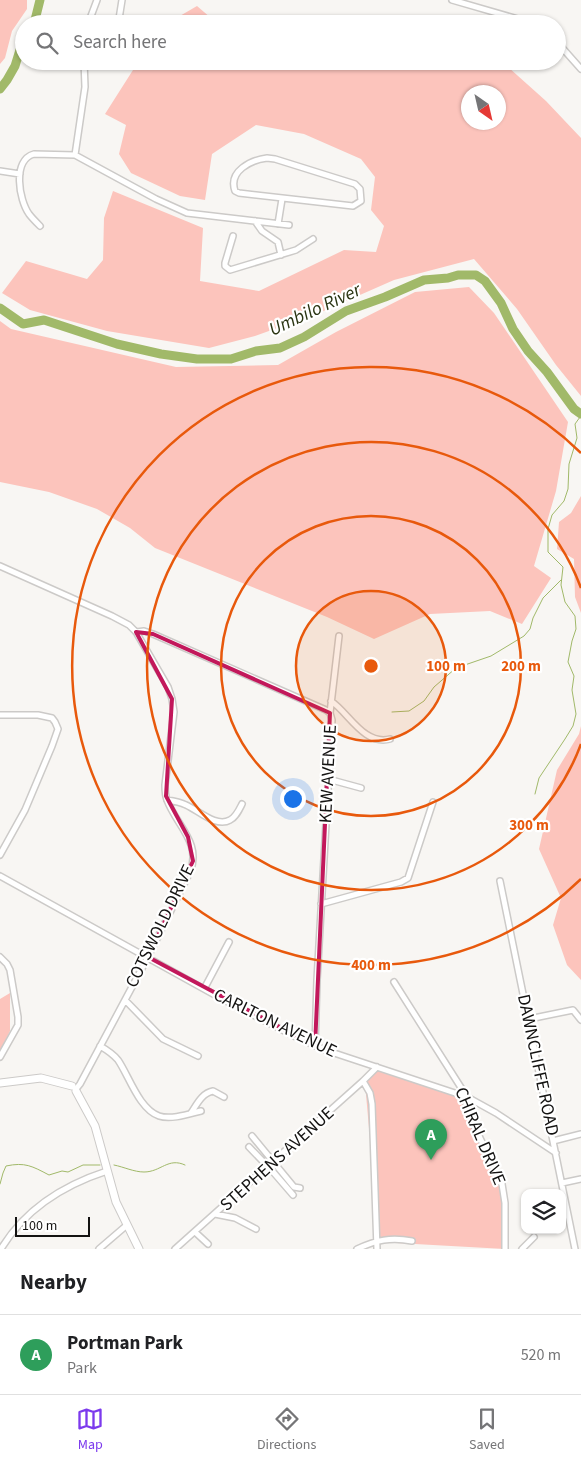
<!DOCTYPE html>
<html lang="en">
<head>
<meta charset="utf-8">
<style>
	:root { --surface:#fff; --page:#f2f2f2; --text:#202124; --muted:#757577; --line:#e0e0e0; --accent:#7c3aed }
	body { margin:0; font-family:"Source Sans 3",sans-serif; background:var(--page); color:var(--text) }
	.controls { position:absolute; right:15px; bottom:15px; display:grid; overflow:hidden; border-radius:10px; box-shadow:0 1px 4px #0004 }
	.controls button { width:45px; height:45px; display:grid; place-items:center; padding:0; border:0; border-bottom:1px solid var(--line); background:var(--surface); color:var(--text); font:25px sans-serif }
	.compass { position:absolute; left:461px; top:85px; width:45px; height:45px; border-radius:50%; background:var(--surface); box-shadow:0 1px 4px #0004; rotate:146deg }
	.scale { position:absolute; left:15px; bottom:12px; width:75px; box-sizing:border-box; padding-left:5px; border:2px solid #141312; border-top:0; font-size:14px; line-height:18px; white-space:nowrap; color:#141312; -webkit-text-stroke:4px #fff; paint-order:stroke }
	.you { position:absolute; left:292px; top:798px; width:18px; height:18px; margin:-12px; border:4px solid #fff; border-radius:50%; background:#1a73e8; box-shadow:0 0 0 8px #1a73e833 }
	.badge { display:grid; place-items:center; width:32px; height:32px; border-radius:50%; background:var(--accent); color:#fff; font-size:16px; font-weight:700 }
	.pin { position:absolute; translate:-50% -41px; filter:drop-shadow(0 1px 2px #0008) }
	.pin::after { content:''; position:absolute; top:26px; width:18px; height:15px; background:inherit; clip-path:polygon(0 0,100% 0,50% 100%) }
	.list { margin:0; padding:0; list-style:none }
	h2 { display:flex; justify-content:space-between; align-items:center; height:65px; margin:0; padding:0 20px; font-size:21px }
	h2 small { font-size:16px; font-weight:400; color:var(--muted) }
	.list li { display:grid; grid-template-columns:32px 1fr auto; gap:15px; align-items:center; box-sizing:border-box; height:80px; padding:0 20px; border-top:1px solid var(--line) }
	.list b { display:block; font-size:19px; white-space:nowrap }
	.list p { margin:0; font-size:16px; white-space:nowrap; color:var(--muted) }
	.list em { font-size:16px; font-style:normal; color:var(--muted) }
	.icon { flex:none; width:28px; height:28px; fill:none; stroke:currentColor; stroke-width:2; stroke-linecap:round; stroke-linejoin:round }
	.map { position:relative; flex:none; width:581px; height:1249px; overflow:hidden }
	.search { position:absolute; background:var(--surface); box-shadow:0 1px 4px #0004; left:15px; right:15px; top:15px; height:55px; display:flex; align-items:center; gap:12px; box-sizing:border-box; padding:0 18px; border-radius:28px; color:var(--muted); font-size:19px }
	.sheet { height:145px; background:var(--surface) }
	nav { display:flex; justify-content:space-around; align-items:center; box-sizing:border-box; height:70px; border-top:1px solid var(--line); background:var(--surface); font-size:14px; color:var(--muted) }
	nav a { display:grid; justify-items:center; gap:2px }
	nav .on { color:var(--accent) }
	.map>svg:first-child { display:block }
	.green { fill:#fcc4bc; fill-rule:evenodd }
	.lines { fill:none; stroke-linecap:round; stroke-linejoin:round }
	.stream { stroke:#a1b969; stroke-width:1 }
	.river { stroke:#a1b969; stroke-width:9 }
	.street-casing { stroke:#cccac8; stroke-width:8 }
	.secondary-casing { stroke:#cccac8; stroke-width:9 }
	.street { stroke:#fff; stroke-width:5 }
	.secondary { stroke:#fff; stroke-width:7 }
	.marked { fill:none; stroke:#c2185b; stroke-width:4; stroke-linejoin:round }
	.ring { fill:none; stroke:#e8590c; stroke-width:2.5 }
	.labels { text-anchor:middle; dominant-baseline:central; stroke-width:4.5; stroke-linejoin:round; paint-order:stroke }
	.street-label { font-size:18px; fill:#141312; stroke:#fff }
	.water-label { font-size:19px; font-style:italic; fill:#2a3412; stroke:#fff }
	.centre { fill:#e8590c; stroke:#fff; stroke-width:2.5 }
	.ring-label { font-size:15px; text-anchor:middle; font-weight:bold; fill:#e8590c; stroke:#fff; stroke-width:4.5; stroke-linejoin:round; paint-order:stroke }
</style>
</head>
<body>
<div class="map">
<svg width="581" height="1249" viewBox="0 0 581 1249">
	<rect width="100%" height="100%" fill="#f8f6f3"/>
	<path class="green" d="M0,0H27V9L12,31L5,58L0,64Z
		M197,6L218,24H166Z
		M136,61H498L507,66L546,101L581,138V396L556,365L517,309L474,259L394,280L319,313L255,336L209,348L107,331L30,310L2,293L26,261L87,279L103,260L104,218L113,191L203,228L200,281L259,291L344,250L376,252L384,226L371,210L375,177L361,159L304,134L256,125L212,154L205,200L180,196L131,173L119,154L126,125L105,114L133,70ZM468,92H498V122H468Z
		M469,287L494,313L568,422L556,491L534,566L551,578L522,624L490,611L430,614L374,639L327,617L155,548L130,528L97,509L49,492L0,482V321L11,329L176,367L278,365L336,332L415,292Z
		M581,496V613L575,597L574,559L557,549L559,522L571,513Z
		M581,726V980L567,965L553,925L561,898L539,849L557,770L579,734Z
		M10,993V1031L0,1052V999Z
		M375,1069L466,1099L480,1137L502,1184L505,1249L379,1242L365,1083Z"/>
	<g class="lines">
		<path class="stream" d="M392,712L409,711L424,701L434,687L456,668L491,656L524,636L530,629L533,618L543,598L561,580
			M535,794L539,778L565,739L573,726L576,714L572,690L574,676L568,662L572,641L576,629L575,616L565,602L561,585L563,567L548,552V529L552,515L564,501L568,489L569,464L577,438L575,424L580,417V413
			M114,1165C124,1167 134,1172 144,1172C161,1172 168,1157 185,1165
			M0,1184L3,1173L6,1166C25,1162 32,1166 49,1175L62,1171L68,1172L83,1165H100"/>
		<path class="river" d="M34,24L40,0
			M0,89L7,80L15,66L24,37
			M0,308L23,324L44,320L117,344L161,354L197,359H231L256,351L280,348L304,337L346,311L385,297L424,280L448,278L458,275H476L485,281L501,303L513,329L528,351L547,372L574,409L581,414"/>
		<g class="street-casing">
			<path id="street" d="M452,0L535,24
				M119,19L122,0
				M88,24L97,0
				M557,42L581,69
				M75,155L85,87L84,61
				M267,158L275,159L355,184L360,189L361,201L353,206L239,193L235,191C228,171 251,160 267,158Z
				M0,171L20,174
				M255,221L262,231L278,242L281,255
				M278,224L282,199
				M40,226C36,222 32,218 29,214C19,200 12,160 34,154L75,155L156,199L187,213L289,225
				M233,236L225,263V266L230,270L296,250L313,239
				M0,566L112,616L129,625L136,632L168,687L172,699L174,712L165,785C165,790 165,795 167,800C176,825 202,843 190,872L148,957L80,1084L76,1089
				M136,632L144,631L153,634L326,710L330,713L332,720L317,980L315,1046
				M331,701C348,712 364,746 390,739
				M330,713L339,636
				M0,715H38L52,718L55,722L58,729L52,746L25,810L0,855
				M328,779L361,788
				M167,800C174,801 180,802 186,805C198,810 216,828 230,820C236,817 239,810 242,804
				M0,876L224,1000L294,1036L325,1050L467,1097L496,1113L556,1153
				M500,881L575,1249
				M321,904L401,882L408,878L433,802
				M0,957L7,964L10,970L18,1017V1025L0,1057
				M394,982L467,1097L466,1106L469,1115L502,1184L505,1203V1249
				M204,989L229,942
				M125,1000L163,1039L198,1056
				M529,1019L573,1010L581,1020
				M100,1046C107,1050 113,1054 118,1060C129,1076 139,1109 159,1116C171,1120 189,1114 201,1111
				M363,1081L370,1093L372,1104L377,1249
				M191,1113C197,1104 202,1093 213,1091L224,1097
				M252,1136L294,1187L300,1188
				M553,1141L581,1134
				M249,1147L274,1173L293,1195
				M562,1183L581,1179
				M215,1214L235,1218L256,1229
				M195,1232L208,1244
				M1,1249C25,1209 64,1185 107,1171
				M99,1249L127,1225
				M175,1249L363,1081L377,1067
				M357,1249C376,1240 391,1237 412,1241
				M522,1249L534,1237"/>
		</g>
		<g class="secondary-casing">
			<path id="secondary" d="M0,1083L41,1078L72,1086
				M76,1091L95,1126L116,1202L139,1249"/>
		</g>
		<use href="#street" class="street"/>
		<use href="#secondary" class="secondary"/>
	</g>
	<path class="marked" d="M136,632L153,634L330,713L315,1046L148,957L193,861L188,837L166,796L172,699Z"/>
	<circle cx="371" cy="666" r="75" fill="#e8590c" fill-opacity=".12"/>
	<g class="ring">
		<circle cx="371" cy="666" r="75"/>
		<circle cx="371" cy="666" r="150"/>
		<path d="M581 744A224 224 0 1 1 581 588"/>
		<path d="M581 879A299 299 0 1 1 581 453"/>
	</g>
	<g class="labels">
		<g class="street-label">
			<text transform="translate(328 774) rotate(-87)">KEW AVENUE</text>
			<text transform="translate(160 926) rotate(-64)">COTSWOLD DRIVE</text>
			<text transform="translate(275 1023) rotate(26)">CARLTON AVENUE</text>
			<text transform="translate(538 1065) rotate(78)">DAWNCLIFFE ROAD</text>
			<text transform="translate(480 1136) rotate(67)">CHIRAL DRIVE</text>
			<text transform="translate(277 1159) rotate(-42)">STEPHENS AVENUE</text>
		</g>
		<g class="water-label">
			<text transform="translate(315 310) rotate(-25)">Umbilo River</text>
		</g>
	</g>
	<circle cx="371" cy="666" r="8" class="centre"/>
	<g class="ring-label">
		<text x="446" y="671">100 m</text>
		<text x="521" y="671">200 m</text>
		<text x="529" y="830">300 m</text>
		<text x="371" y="970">400 m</text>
	</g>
</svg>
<div class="controls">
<button><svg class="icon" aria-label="layers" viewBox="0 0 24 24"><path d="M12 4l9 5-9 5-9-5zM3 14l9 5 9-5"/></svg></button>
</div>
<svg class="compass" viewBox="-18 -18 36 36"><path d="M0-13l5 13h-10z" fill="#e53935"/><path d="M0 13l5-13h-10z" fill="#757577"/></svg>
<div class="scale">100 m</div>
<div class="you"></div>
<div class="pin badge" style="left:431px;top:1160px;background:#2e9e5b">A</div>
<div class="search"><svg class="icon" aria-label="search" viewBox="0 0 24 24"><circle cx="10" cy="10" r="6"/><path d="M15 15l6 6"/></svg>Search here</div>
</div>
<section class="sheet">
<h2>Nearby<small></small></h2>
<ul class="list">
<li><span class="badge" style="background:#2e9e5b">A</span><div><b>Portman Park</b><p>Park</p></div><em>520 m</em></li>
</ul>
</section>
<nav>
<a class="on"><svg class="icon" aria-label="map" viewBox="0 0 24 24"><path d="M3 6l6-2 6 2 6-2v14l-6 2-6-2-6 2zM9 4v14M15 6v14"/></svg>Map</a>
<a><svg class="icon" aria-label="directions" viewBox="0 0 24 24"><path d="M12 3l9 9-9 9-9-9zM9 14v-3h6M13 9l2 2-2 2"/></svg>Directions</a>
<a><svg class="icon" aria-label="saved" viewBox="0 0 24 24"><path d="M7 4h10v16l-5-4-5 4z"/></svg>Saved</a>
</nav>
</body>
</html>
